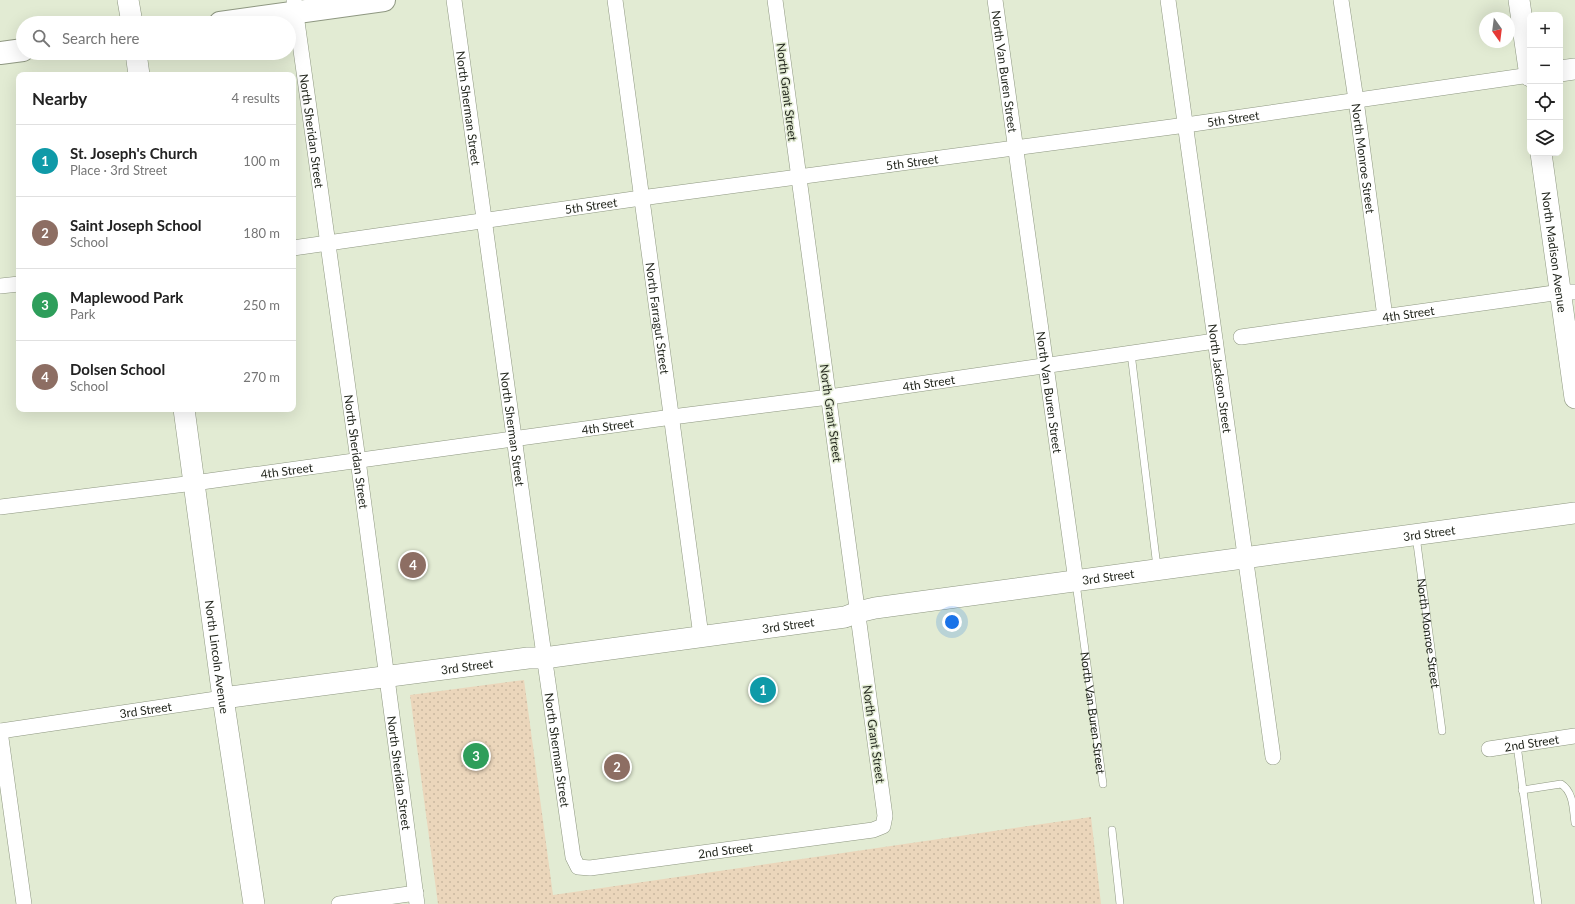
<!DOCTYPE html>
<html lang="en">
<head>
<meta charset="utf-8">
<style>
	:root { --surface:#fff; --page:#f6f6f6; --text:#222; --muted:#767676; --line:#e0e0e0; --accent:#2563eb }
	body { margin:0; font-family:Lato,sans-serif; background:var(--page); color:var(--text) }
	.controls { position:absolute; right:12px; top:12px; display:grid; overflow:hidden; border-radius:8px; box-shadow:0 4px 16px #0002 }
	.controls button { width:36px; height:36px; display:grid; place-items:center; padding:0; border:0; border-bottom:1px solid var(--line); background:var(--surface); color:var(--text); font:20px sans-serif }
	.compass { position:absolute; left:1479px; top:12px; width:36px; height:36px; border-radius:50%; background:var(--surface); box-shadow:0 4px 16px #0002; rotate:166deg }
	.you { position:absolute; left:952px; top:622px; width:14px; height:14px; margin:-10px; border:3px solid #fff; border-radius:50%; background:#1a73e8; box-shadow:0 0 0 6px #1a73e833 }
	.badge { display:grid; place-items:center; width:26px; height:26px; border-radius:50%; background:var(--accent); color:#fff; font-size:13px; font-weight:700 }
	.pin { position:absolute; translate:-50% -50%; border:2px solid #fff; box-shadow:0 1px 4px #0006 }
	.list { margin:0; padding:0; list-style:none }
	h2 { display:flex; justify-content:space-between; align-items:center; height:52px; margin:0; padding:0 16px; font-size:17px }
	h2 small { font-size:13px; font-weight:400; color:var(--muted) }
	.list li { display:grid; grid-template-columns:26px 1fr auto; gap:12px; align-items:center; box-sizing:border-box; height:72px; padding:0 16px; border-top:1px solid var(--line) }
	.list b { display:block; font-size:15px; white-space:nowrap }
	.list p { margin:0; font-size:13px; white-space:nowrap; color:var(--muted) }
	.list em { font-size:13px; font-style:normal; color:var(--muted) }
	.icon { flex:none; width:22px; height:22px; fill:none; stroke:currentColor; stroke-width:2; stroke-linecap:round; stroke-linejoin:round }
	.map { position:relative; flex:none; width:1575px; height:904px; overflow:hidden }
	.search { position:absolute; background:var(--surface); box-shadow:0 4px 16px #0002; left:16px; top:16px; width:280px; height:44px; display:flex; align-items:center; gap:10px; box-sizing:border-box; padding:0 14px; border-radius:22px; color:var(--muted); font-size:15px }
	.panel { position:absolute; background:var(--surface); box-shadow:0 4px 16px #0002; left:16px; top:72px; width:280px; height:340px; border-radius:8px }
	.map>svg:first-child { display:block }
	.grass { fill:url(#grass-dots) }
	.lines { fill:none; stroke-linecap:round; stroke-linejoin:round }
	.lane-casing { stroke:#8e9781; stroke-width:8 }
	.street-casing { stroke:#8e9781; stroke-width:16 }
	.secondary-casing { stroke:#8e9781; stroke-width:22 }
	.highway-casing { stroke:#8e9781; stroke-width:24 }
	.lane { stroke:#fff; stroke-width:7 }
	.street { stroke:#fff; stroke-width:15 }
	.secondary { stroke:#fff; stroke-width:21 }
	.highway { stroke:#fff; stroke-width:22 }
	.labels { text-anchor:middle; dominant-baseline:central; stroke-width:3; stroke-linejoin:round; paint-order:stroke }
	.street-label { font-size:12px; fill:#23271e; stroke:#e2ebd3 }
</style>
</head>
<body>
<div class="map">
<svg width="1575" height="904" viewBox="0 0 1575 904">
	<defs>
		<pattern id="grass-dots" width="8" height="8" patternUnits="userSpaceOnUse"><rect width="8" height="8" fill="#ebd6bb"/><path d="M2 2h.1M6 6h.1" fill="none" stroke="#c9b8a0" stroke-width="1.8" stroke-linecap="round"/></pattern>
	</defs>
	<rect width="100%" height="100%" fill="#e2ebd3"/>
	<path class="grass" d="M524,680L553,895L1091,817L1101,904H438L410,695Z"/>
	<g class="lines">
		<g class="lane-casing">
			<g id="lane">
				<path d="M1131,353L1157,567"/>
				<path id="s1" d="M1416,536L1442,731"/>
				<path id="s2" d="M1076,583L1103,784"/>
				<path d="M1517,745L1538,904"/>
				<path d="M1522,790L1561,784C1574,792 1573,810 1575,823"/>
				<path d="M1112,830L1120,904"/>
			</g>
		</g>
		<g class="street-casing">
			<g id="street">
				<path id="s3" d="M294,0L358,460L417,904"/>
				<path id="s4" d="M454,0L542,641L573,857L578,867L590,868L873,830L883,826L885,816L775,0"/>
				<path id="s5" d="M615,0L701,636"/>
				<path id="s6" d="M995,0L1076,581"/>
				<path id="s7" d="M1168,0L1273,757"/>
				<path id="s8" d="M1341,0L1356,100L1385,317"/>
				<path id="s9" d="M293,248L641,198L1186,125L1530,75"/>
				<path d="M0,286L19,284"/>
				<path id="s10" d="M1241,337L1561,292H1575"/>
				<path id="s11" d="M0,507L194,483L672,417L829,397L1215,341"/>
				<path id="s12" d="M0,731L223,698"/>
				<path d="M0,731L24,904"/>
				<path id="s13" d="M1489,749L1575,736"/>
				<path d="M339,904L416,893"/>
			</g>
		</g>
		<g class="secondary-casing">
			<g id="secondary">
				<path d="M128,0L132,23"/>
				<path d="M1519,0L1530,76"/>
				<path d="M136,53L139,75"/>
				<path d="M1560,71L1575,69"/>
				<path id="s14" d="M1541,153L1575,398"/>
				<path id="s15" d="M184,409L223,698L254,904"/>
				<path id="s16" d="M223,698L528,658H544L845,617L858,612L875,608L1575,513"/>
			</g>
		</g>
		<g class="highway-casing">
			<path id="highway" d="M220,23L384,0
				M0,53L23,50"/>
		</g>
		<use href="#lane" class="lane"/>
		<use href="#street" class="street"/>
		<use href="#secondary" class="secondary"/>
		<use href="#highway" class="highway"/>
	</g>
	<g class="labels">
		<g class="street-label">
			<text stroke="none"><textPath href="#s6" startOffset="72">North Van Buren Street</textPath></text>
			<text transform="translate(787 92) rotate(83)">North Grant Street</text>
			<text stroke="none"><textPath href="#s4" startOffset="109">North Sherman Street</textPath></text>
			<text stroke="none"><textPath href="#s9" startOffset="949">5th Street</textPath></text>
			<text stroke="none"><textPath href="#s3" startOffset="132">North Sheridan Street</textPath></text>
			<text stroke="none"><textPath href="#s8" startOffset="160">North Monroe Street</textPath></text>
			<text stroke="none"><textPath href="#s9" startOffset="625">5th Street</textPath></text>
			<text stroke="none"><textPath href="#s9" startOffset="301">5th Street</textPath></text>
			<text stroke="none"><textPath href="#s14" startOffset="100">North Madison Avenue</textPath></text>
			<text stroke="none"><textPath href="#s10" startOffset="169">4th Street</textPath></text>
			<text stroke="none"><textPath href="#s5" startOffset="321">North Farragut Street</textPath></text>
			<text stroke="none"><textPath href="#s7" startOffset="382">North Jackson Street</textPath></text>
			<text stroke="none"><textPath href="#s11" startOffset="937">4th Street</textPath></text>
			<text stroke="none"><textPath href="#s6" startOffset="396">North Van Buren Street</textPath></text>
			<text transform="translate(831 413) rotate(82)">North Grant Street</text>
			<text stroke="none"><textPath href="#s11" startOffset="613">4th Street</textPath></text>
			<text stroke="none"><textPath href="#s4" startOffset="433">North Sherman Street</textPath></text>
			<text stroke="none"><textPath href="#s3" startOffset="456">North Sheridan Street</textPath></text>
			<text stroke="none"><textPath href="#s11" startOffset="289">4th Street</textPath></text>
			<text stroke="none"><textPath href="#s16" startOffset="1218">3rd Street</textPath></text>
			<text stroke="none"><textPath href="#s16" startOffset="894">3rd Street</textPath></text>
			<text stroke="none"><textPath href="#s16" startOffset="570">3rd Street</textPath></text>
			<text stroke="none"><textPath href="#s1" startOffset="98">North Monroe Street</textPath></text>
			<text stroke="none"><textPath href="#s15" startOffset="250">North Lincoln Avenue</textPath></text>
			<text stroke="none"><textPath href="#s16" startOffset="246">3rd Street</textPath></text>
			<text stroke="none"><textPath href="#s12" startOffset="147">3rd Street</textPath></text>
			<text stroke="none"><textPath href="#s2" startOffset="131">North Van Buren Street</textPath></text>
			<text transform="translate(874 734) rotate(82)">North Grant Street</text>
			<text stroke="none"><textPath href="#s13" startOffset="43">2nd Street</textPath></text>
			<text stroke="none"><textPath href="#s4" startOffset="757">North Sherman Street</textPath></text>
			<text stroke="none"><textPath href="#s3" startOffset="780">North Sheridan Street</textPath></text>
			<text stroke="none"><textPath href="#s4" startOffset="1025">2nd Street</textPath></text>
		</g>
	</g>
</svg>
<div class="controls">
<button>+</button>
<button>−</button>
<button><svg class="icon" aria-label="locate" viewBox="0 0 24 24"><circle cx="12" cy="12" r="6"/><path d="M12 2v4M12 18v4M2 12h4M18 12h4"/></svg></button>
<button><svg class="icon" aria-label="layers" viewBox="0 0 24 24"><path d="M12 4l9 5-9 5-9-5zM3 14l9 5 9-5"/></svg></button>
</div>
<svg class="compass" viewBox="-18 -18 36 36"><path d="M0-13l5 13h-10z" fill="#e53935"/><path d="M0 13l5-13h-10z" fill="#767676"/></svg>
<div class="you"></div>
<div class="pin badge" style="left:763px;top:690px;background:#0f9aa8">1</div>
<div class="pin badge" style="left:617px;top:767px;background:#8d6e63">2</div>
<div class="pin badge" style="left:476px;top:756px;background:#2e9e5b">3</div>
<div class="pin badge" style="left:413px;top:565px;background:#8d6e63">4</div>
<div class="search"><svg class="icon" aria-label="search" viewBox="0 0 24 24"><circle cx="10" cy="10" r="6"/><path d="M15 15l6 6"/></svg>Search here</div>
<section class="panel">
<h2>Nearby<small>4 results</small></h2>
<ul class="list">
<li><span class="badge" style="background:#0f9aa8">1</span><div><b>St. Joseph's Church</b><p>Place · 3rd Street</p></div><em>100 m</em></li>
<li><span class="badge" style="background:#8d6e63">2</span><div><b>Saint Joseph School</b><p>School</p></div><em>180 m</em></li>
<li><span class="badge" style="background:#2e9e5b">3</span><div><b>Maplewood Park</b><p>Park</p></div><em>250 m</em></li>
<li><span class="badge" style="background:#8d6e63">4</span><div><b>Dolsen School</b><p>School</p></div><em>270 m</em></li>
</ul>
</section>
</div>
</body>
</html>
